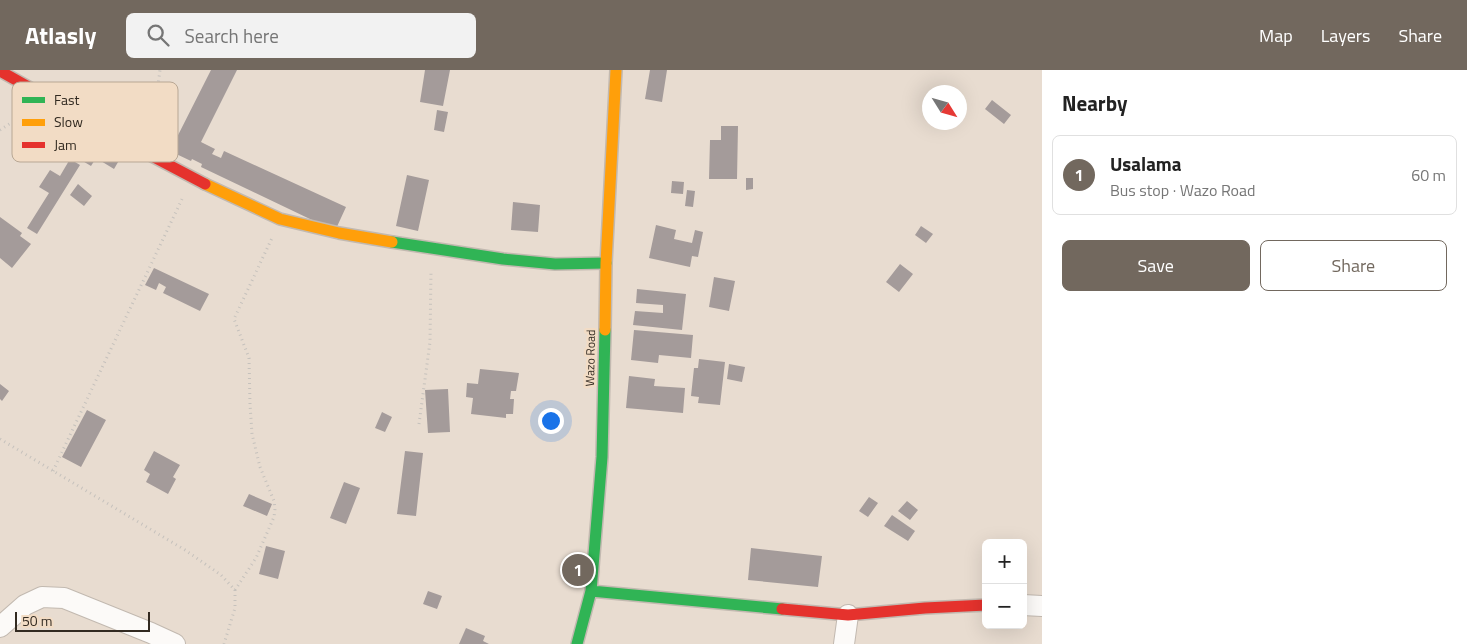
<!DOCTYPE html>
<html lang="en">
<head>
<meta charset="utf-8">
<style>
	:root { --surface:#fff; --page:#f2f2f2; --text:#222; --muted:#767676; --line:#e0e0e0; --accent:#72685e }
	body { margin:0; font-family:"Titillium Web",sans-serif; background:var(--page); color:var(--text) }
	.controls { position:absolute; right:15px; bottom:15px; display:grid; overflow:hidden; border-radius:8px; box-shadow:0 5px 20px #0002 }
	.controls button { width:45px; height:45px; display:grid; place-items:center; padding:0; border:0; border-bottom:1px solid var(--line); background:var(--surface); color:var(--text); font:25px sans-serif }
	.compass { position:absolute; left:922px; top:15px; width:45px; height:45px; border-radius:50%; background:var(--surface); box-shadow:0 5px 20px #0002; rotate:127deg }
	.scale { position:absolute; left:15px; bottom:12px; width:135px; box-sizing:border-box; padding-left:5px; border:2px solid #322a21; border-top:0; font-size:14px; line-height:18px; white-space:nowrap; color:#322a21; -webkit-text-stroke:4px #f2dcc5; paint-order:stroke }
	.you { position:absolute; left:550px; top:350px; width:18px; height:18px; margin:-12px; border:4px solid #fff; border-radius:50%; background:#1a73e8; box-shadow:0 0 0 8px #1a73e833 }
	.badge { display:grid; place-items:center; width:32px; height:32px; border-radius:50%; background:var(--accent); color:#fff; font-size:16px; font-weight:700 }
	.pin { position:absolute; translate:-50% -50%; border:2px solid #fff; box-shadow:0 1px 5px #0006 }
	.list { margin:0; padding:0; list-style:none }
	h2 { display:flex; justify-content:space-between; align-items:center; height:65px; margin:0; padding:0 20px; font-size:21px }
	h2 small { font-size:16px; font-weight:400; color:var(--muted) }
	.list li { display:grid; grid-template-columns:32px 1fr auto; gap:15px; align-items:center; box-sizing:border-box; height:80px; margin:0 10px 10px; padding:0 10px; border:1px solid var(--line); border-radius:8px }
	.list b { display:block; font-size:19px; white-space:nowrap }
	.list p { margin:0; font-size:16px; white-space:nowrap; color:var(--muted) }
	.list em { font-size:16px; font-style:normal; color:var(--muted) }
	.actions { display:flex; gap:10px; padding:15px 20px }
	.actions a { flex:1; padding:11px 0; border:1px solid var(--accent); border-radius:8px; text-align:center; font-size:18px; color:var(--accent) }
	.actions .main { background:var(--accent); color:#fff }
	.icon { flex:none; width:28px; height:28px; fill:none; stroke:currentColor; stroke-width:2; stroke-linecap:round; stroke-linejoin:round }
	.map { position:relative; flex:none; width:1042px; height:574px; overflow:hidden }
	header { display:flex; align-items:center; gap:30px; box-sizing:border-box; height:70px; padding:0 25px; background:var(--accent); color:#fff }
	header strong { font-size:24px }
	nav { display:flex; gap:28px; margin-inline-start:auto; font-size:18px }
	.search { width:350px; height:45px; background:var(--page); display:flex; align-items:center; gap:12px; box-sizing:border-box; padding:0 18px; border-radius:8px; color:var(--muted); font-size:19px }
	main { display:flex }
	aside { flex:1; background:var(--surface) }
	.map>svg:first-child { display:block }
	.building { fill:#a49b9a }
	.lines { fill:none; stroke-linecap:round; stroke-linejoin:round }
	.street-casing { stroke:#c2b9b0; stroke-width:22 }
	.fast-casing { stroke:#c2b9b0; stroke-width:14 }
	.slow-casing { stroke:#c2b9b0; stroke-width:14 }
	.jam-casing { stroke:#c2b9b0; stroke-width:14 }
	.path { stroke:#c5c1bc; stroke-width:3; stroke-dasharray:1 4; stroke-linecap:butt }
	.street { stroke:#fcfaf8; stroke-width:20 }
	.fast { stroke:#30b455; stroke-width:11 }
	.slow { stroke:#ff9f0a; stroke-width:11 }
	.jam { stroke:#e5322d; stroke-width:11 }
	.labels { text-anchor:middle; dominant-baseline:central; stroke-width:5; stroke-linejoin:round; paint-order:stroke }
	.street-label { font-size:12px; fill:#322a21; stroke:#f2dcc5 }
	.key { fill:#f2dcc5; stroke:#b8a794; stroke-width:1 }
	.key-label { font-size:14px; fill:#322a21 }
</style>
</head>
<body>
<header>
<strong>Atlasly</strong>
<div class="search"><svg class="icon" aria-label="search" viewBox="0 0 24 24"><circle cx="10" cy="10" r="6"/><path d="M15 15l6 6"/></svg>Search here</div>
<nav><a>Map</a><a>Layers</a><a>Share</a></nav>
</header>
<main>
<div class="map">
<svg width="1042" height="574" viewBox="0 0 1042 574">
	<rect width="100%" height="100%" fill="#e8dcd0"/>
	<path class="building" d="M211,0H237L201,72L215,79L212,84L221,88L224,81L346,137L335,161L201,97L202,94L192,89L191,91L170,81Z
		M425,0H450L443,36L420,32Z
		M650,0H667L662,32L645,29Z
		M992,30L1011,45L1004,54L985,39Z
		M437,40L448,42L444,62L434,60Z
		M721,56H738L737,109H709L710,70H721Z
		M91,73L97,76L98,73L121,87L114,99L96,88L91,96L81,90Z
		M70,89L80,95L37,164L27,158L49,123L39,117L50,100L60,106Z
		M407,105L429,110L418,161L396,156Z
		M746,108H753V119L746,120Z
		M672,111L684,112L683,124L671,123Z
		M78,114L92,126L84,136L70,125Z
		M687,120L695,121L693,137L685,136Z
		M513,132L540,135L538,162L511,160Z
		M0,147L22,163L20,166L31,174L12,198L0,188Z
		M656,155L676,160L674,169L692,173L695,160L703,162L698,187L692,186L690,197L649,188Z
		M921,156L933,164L926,173L915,165Z
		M900,194L913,204L899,222L886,212Z
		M154,198L209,224L200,241L163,223L166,217L159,213L156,220L145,215Z
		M714,207L735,211L729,241L709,237Z
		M637,219L686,224L682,260L633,255L635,241L663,243V235L636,233Z
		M634,260L693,265L691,288L659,285L658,293L631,290Z
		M699,289L725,292L720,335L698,333L699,327L691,326L694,298H698Z
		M729,294L745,297L742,312L727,309Z
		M480,299L519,303L516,321H511L510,329H514L513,344H506V348L471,344L473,328L466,327L467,313L478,314Z
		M629,306L655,309L654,316L685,318L683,343L626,338Z
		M0,314L9,321L2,331L0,329Z
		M448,319L450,362L428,363L425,320Z
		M87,340L106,350L81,397L62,387Z
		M382,342L392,347L385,362L375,358Z
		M154,381L180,395L173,407L176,409L168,424L146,412L150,404L144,400Z
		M405,381L423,383L416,446L397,444Z
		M344,412L360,418L346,454L330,448Z
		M249,424L272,434L267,446L243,436Z
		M869,427L878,433L868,447L859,441Z
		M907,431L918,440L910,450L898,441Z
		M892,445L915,461L908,471L884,456Z
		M266,476L285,481L278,509L259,504Z
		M751,478L822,486L818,517L748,510Z
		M428,521L442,526L437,539L423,534Z
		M466,558L485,566L483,571L489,574H459Z"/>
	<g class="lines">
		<g class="street-casing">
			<path id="street" d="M1023,535L1042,536
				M0,557L25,535L42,527L64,528L151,563L175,574
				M844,574L848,545"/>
		</g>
		<g class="fast-casing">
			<path id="fast" d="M392,172L503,189L555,194L606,193
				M591,521L782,539
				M577,574L591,521L602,387L605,260"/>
		</g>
		<g class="slow-casing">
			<path id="slow" d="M205,114L280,149L339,163L392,172
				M605,260L606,193L616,0"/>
		</g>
		<g class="jam-casing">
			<path id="jam" d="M0,1L50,29L93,50L148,84L205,114
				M782,539L848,545L925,538L986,535"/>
		</g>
		<path class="path" d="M0,60L28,42
			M152,61L160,0
			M419,354L430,272L431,200
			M0,369L185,480L221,505L235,520V538L224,574
			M53,401L183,127
			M235,520L256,488L274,447L275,439L274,431L260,397L252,364L250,334L249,288L234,249L272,168"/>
		<use href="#street" class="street"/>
		<use href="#fast" class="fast"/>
		<use href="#slow" class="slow"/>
		<use href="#jam" class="jam"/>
	</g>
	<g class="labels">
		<g class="street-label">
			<text transform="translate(590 288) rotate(-89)">Wazo Road</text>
		</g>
	</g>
	<rect x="12" y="12" width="166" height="80" rx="8" class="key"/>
	<rect x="22" y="27" width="23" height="6" fill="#30b455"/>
	<rect x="22" y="49" width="23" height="7" fill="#ff9f0a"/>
	<rect x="22" y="72" width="23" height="6" fill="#e5322d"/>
	<g class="key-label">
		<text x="54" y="35">Fast</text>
		<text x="54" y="57">Slow</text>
		<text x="54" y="80">Jam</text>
	</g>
</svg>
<div class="controls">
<button>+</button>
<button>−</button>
</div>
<svg class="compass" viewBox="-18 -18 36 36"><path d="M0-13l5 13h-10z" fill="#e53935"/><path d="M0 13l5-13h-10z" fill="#767676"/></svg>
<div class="scale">50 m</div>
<div class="you"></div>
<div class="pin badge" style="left:578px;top:500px">1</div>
</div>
<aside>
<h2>Nearby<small></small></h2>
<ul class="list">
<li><span class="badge">1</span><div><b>Usalama</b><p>Bus stop · Wazo Road</p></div><em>60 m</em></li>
</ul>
<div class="actions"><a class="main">Save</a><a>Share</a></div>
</aside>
</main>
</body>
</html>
